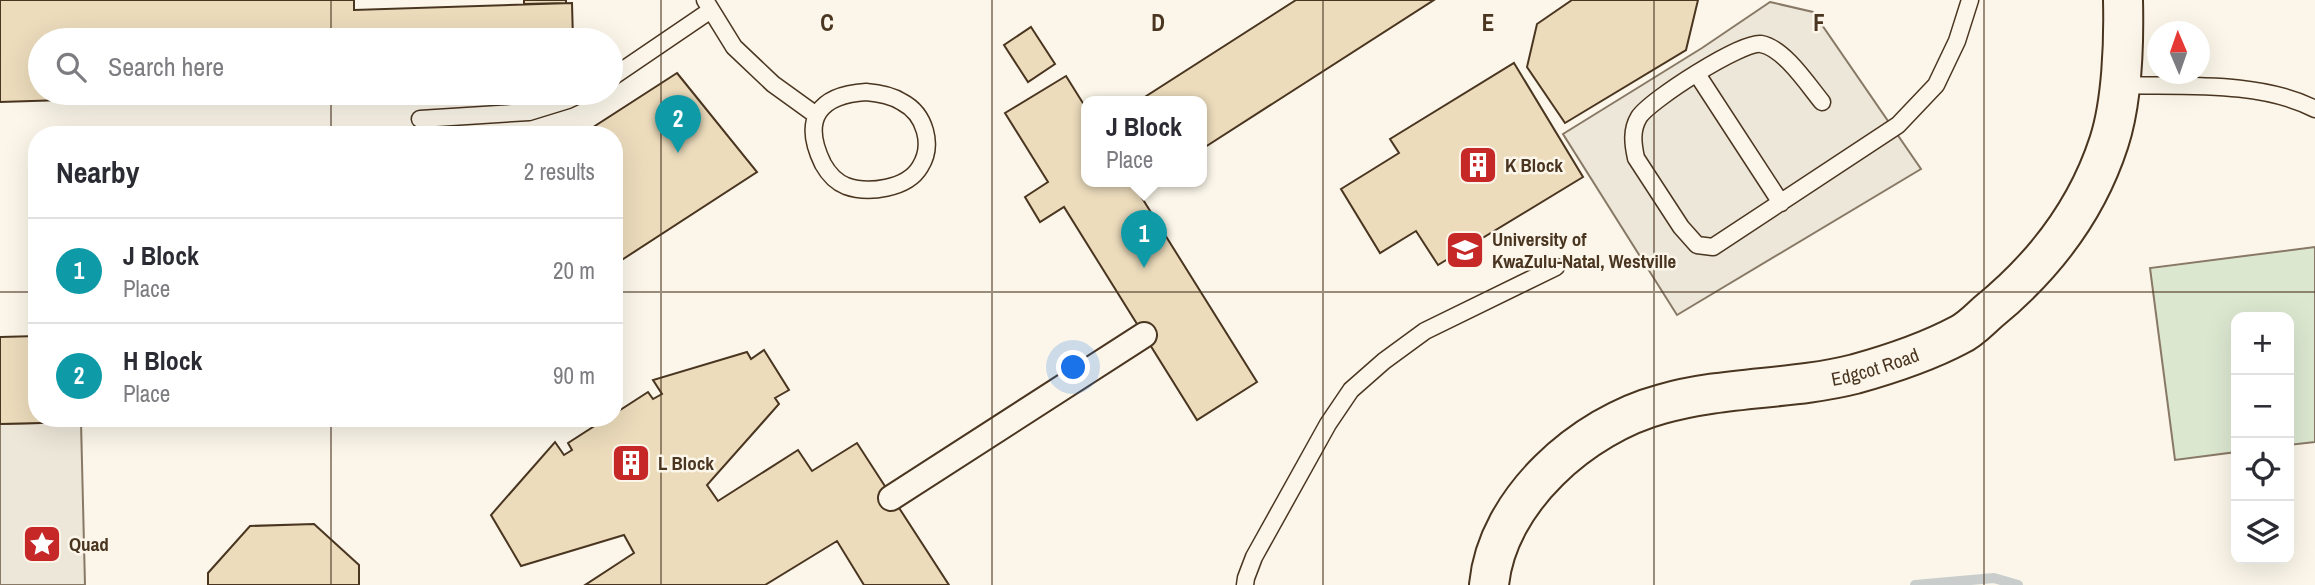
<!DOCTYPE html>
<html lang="en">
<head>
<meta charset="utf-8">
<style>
	:root { --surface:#fff; --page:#f2f2f3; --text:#2b2b33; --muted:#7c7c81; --line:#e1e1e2; --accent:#1a73e8 }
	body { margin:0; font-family:"Archivo Narrow",sans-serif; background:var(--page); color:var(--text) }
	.controls { position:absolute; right:21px; bottom:21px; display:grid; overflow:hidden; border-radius:14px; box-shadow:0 7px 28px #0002 }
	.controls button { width:63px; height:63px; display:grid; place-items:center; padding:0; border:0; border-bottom:2px solid var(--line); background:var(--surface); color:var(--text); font:35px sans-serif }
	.compass { position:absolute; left:2147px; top:21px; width:63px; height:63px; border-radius:50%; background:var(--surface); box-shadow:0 7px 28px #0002; rotate:358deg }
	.you { position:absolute; left:1074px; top:368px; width:24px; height:24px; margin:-18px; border:5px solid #fff; border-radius:50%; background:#1a73e8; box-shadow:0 0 0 10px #1a73e833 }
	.badge { display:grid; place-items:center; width:46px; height:46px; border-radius:50%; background:var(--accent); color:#fff; font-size:23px; font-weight:700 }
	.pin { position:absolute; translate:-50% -58px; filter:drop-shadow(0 2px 4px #0008) }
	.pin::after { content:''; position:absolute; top:37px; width:24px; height:21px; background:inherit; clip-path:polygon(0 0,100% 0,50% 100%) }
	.popup { position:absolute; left:1081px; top:96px; width:126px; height:91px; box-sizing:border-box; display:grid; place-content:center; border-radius:14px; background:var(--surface); filter:drop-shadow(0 2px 5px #0005); font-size:23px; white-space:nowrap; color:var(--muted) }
	.popup b { font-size:26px; color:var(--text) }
	.popup::after { content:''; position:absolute; left:50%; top:100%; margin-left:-14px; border:14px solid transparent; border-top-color:var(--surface) }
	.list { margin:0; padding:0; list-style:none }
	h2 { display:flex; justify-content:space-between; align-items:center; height:91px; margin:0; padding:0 28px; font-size:30px }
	h2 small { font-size:23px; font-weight:400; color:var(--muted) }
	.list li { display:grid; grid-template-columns:46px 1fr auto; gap:21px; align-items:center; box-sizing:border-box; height:105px; padding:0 28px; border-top:2px solid var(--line) }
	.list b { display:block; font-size:26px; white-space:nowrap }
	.list p { margin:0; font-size:23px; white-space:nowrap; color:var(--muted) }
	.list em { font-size:23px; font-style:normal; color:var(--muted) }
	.icon { flex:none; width:38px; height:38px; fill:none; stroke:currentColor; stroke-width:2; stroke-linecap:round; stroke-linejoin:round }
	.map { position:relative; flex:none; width:2315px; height:585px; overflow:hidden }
	.search { position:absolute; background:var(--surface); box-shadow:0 7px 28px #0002; left:28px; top:28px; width:595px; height:77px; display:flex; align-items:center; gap:18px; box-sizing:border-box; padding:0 24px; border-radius:38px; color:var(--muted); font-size:26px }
	.panel { position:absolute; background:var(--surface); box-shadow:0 7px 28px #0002; left:28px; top:126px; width:595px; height:301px; border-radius:28px }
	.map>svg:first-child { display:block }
	.green { fill:#dce7d0; stroke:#887966; stroke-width:2 }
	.parking { fill:#ede7d9; stroke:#887966; stroke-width:2 }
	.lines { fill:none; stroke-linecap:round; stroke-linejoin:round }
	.stream { stroke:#c9cecd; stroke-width:10 }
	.building { fill:#ecdcbc; stroke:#4a3520; stroke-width:2 }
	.service-casing { stroke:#4a3520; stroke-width:19 }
	.pedestrian-casing { stroke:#4a3520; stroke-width:28 }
	.tertiary-casing { stroke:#4a3520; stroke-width:42 }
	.service { stroke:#fbf6e9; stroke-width:16 }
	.pedestrian { stroke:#fbf6e9; stroke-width:24 }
	.tertiary { stroke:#fbf6e9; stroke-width:38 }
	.grid { fill:none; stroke:#4a3520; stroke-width:2; stroke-opacity:0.55 }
	.labels { text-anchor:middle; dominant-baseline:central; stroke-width:5; stroke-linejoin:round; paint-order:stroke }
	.poi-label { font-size:19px; font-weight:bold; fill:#4a3520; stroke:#fbf6e9; text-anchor:start }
	.street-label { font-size:19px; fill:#4a3520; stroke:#fbf6e9 }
	.grid-label { font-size:23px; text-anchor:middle; font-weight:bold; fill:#4a3520; stroke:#fbf6e9; stroke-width:5; stroke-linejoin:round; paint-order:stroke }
</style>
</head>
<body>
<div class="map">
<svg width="2315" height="585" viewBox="0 0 2315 585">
	<rect width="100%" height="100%" fill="#fbf6e9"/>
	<path class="green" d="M2315,247V442L2289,445V317H2236V452L2175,460L2150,268Z"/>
	<path class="parking" d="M1770,2L1813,12L1921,169L1677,315L1563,134L1702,48Z
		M81,422L85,585H0V424Z"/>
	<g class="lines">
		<path class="stream" d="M1915,585L1994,578L2018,585"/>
	</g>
	<path class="building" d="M0,0H354V10L572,3L573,40H40V93H288L0,102Z
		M524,0H566V3L524,4Z
		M1296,0H1434L1202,149V102H1137Z
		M1572,0H1698L1686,50L1565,123L1527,67L1537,24Z
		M1031,27L1055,64L1028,82L1004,45Z
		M1514,63L1583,177L1438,265L1416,231L1380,253L1341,189L1399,153L1390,139Z
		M677,73L757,172L614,265V135H581Z
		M1066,76L1086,108V182H1132L1257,382L1197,420L1064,207L1040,222L1025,197L1048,182L1005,113Z
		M37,336V418H247L0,424V337Z
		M764,350L789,390L775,398L779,404L707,485L718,501L798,450L812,471L857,443L949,585H864L837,541L765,585H585L634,553L624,535L521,566L491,515L555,442L564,455L572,450L568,443L607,418H614V414L648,392L653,399L662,394L653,380L747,352L751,359Z
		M314,524L359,565V585H208V573L250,526Z"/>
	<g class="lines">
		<g class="service-casing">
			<path id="service" d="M705,0L734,47L773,84L816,115
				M1697,74L1781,203
				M611,78L711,10
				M2119,85C2180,87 2259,80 2315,109
				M866,92C879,93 891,95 902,102C925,114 934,145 920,167C907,189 868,194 846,186C836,182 828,173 823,164C801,119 819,95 866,92Z
				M1822,102C1808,85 1784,48 1761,44C1742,41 1650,100 1639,117C1631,130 1633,144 1636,158L1681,227L1697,245L1713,247L1898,125L1936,85L1957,41L1970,0
				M420,119L529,112L568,100L583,93
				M1245,585L1246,578L1254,557L1328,424L1351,390L1384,361L1425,331L1556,267"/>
		</g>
		<g class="pedestrian-casing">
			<path id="pedestrian" d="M891,498L1144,335"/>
		</g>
		<g class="tertiary-casing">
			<g id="tertiary">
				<path id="s1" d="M1489,585C1497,500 1583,425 1662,404C1725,386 1792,390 1855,374C1891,364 1927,352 1959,335C1970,330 1979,320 1988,312C2043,267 2087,210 2109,142C2122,102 2124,42 2123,0"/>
			</g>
		</g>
		<use href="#service" class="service"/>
		<use href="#pedestrian" class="pedestrian"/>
		<use href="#tertiary" class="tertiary"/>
	</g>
	<path class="grid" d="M331,0V40M661,0V585M992,0V585M1323,0V585M1654,0V585M1984,0V585M331,93V135M0,292H37M614,292H2315M331,418V585"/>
	<defs>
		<g id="building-square" transform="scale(2.0125)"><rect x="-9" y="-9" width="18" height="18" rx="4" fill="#c62828" stroke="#fbf6e9"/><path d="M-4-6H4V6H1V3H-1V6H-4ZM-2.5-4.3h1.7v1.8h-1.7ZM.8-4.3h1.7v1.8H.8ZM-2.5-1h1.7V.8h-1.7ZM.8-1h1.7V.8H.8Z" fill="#fff"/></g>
		<g id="university-square" transform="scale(2.0125)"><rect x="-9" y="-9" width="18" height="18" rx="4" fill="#c62828" stroke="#fbf6e9"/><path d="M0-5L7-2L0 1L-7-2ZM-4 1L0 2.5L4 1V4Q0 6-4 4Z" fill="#fff"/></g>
		<g id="sight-square" transform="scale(2.0125)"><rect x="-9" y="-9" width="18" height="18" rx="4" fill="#c62828" stroke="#fbf6e9"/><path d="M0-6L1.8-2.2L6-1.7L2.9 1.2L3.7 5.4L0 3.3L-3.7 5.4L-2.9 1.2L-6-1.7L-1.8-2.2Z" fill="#fff"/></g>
	</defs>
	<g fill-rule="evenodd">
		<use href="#building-square" x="1478" y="165"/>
		<use href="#university-square" x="1465" y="250"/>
		<use href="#building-square" x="631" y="463"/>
		<use href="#sight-square" x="42" y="544"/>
	</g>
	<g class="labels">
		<g class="poi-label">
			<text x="1505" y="165">K Block</text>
			<text x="1492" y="239">University of<tspan x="1492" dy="22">KwaZulu-Natal, Westville</tspan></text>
			<text x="658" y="463">L Block</text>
			<text x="69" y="544">Quad</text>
		</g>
		<g class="street-label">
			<text stroke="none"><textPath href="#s1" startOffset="481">Edgcot Road</textPath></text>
		</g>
	</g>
	<g class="grid-label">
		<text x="827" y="31">C</text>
		<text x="1158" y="31">D</text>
		<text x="1488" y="31">E</text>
		<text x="1819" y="31">F</text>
	</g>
</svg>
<div class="controls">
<button>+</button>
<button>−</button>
<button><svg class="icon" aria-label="locate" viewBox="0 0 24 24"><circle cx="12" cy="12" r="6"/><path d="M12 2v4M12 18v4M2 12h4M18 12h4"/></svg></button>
<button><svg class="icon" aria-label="layers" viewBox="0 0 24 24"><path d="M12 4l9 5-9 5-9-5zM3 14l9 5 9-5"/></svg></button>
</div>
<svg class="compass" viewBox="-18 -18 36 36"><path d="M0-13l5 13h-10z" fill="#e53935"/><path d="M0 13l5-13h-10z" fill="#7c7c81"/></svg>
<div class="you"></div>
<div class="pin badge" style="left:1144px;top:268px;background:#0f9aa8">1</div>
<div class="popup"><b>J Block</b>Place</div>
<div class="pin badge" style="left:678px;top:153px;background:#0f9aa8">2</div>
<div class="search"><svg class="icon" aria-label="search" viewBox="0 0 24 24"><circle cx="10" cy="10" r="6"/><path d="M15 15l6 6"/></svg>Search here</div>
<section class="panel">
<h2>Nearby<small>2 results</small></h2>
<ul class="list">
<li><span class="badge" style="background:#0f9aa8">1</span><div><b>J Block</b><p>Place</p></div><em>20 m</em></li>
<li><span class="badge" style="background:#0f9aa8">2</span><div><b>H Block</b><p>Place</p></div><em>90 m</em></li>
</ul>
</section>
</div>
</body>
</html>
